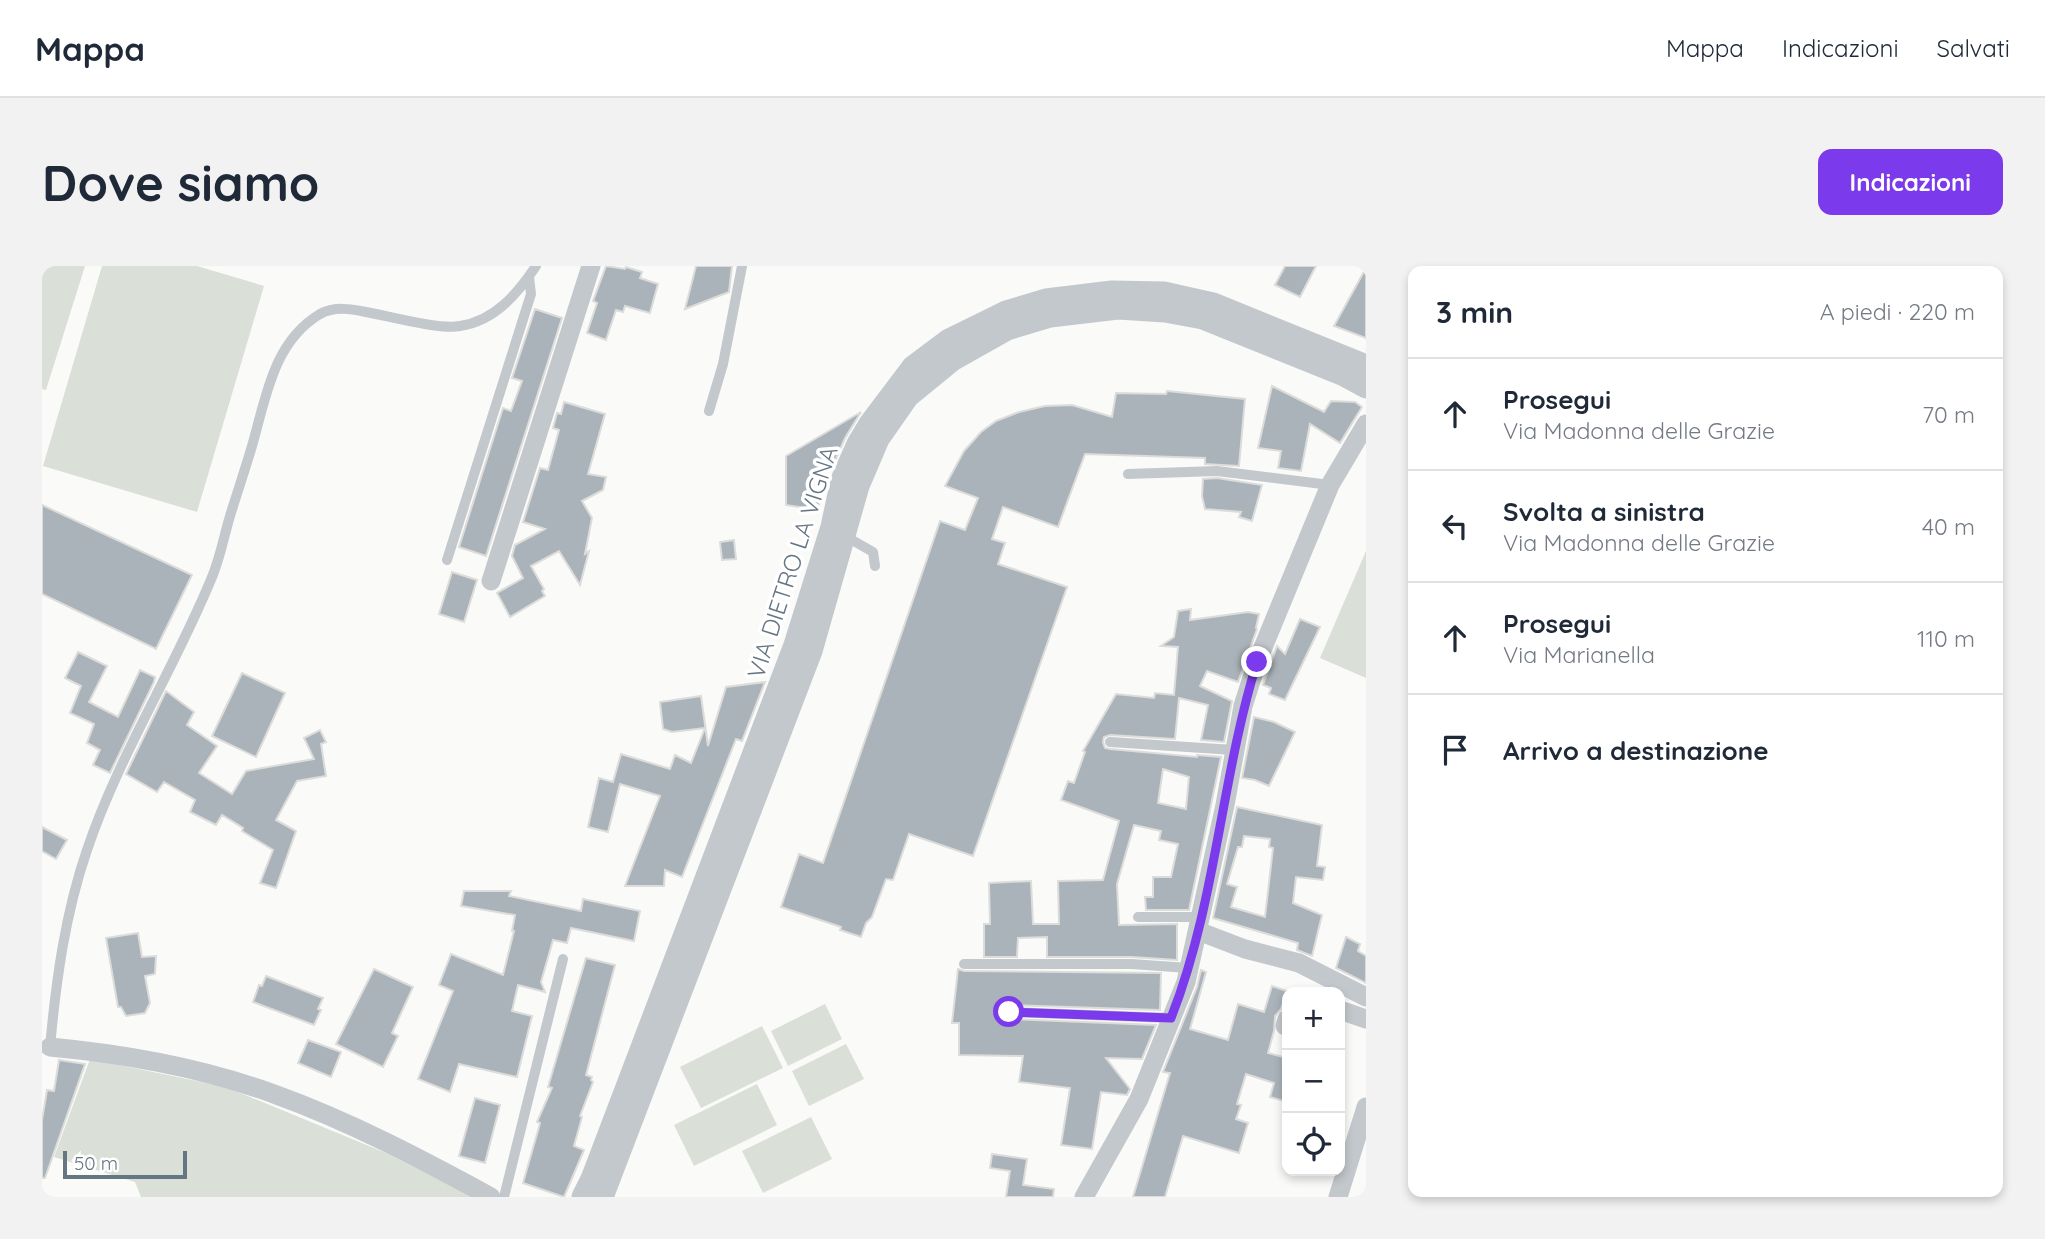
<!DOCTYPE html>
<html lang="it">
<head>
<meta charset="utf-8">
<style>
	:root { --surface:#fff; --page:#f2f2f3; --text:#1f2937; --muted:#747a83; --line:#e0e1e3; --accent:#7c3aed }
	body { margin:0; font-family:Quicksand,sans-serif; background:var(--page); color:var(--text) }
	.controls { position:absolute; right:21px; bottom:21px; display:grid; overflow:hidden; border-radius:14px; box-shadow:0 4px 10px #0003 }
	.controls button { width:63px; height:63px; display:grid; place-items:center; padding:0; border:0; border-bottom:2px solid var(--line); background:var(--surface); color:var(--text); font:35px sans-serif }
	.scale { position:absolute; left:21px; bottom:18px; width:124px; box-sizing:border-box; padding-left:7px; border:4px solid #657683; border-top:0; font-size:19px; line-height:24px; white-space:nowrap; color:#657683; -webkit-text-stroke:5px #fff; paint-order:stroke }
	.stop { position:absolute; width:21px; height:21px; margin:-16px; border:5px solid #7c3aed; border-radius:50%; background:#fff }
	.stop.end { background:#7c3aed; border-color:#fff; box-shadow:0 2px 7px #0008 }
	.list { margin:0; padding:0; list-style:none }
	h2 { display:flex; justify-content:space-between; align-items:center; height:91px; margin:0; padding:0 28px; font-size:30px }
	h2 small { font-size:23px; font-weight:400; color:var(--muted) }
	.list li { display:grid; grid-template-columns:46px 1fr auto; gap:21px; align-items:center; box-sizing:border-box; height:112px; padding:0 28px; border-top:2px solid var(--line) }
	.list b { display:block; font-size:26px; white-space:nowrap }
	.list p { margin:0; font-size:23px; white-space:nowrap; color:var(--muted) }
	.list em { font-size:23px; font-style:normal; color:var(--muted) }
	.icon { flex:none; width:38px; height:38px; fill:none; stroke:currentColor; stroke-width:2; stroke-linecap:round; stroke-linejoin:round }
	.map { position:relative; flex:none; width:1324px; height:931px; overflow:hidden; border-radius:14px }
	header { display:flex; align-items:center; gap:42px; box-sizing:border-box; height:98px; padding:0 35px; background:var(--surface); border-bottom:2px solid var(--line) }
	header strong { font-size:33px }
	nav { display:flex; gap:38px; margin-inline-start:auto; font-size:24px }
	.intro { display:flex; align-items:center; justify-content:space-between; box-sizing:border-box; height:168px; padding:0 42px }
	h1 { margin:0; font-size:49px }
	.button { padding:18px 32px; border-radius:14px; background:var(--accent); color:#fff; font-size:24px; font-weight:700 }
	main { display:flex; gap:42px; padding:0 42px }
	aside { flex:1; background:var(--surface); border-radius:14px; box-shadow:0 4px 10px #0003 }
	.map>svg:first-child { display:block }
	.green { fill:#dadfd7 }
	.building { fill:#aab3b9; stroke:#dcdcda; stroke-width:2; fill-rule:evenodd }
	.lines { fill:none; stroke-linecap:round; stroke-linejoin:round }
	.service { stroke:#c3c8cc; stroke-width:10 }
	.minor { stroke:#c3c8cc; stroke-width:19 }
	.tertiary { stroke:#c3c8cc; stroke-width:23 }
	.route { stroke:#7c3aed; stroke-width:9 }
	.labels { text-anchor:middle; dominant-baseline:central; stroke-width:7; stroke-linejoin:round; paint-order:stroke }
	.street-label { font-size:24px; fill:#657683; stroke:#fff }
</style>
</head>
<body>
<header>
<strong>Mappa</strong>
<nav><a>Mappa</a><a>Indicazioni</a><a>Salvati</a></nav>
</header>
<div class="intro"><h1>Dove siamo</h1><a class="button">Indicazioni</a></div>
<main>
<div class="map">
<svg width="1324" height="931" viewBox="0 0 1324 931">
	<rect width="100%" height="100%" fill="#fafaf8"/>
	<path class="green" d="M0,0H43L4,124L0,123Z
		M60,0H155L222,20L155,246L1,200Z
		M1324,285V412L1278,392Z
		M783,738L800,773L746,800L729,765Z
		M720,760L741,802L659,842L638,801Z
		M804,778L822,813L767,840L750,805Z
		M48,793L184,821L344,887L432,931H99L93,916L12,891Z
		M715,818L735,859L652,900L632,859Z
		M769,851L790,893L721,927L700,885Z"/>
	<path class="building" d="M564,0L583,3L584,1L600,6L598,12L616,18L608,47L583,40L581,46L574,44L564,74L545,67L555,37L551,35Z
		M654,0H690L687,26L643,43Z
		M1243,0H1274L1258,31L1233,19Z
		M1324,2V72L1292,60Z
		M493,43L520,52L444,290L417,281L461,142L469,145L480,115L470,112Z
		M1230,120L1282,146L1289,135L1313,136L1320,141L1298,177L1268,158L1259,205L1236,202L1239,185L1216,182Z
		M1125,125L1203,133L1197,200L1163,198V192L1043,188L1016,261L961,241L950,273L963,277L956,298L1025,321L931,590L867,568L851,614L844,613L830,651L824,657L819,671L798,664L799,661L739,641L757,588L781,597L898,255L923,264L936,232L903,220L922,185L939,166L954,155L977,146L1003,140L1030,139L1070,151L1074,127L1124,128Z
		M522,136L563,148L546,208L564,211L561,224L540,235L550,252L543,288L547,285L538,319L517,285L489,300L502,323L500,325L503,330L468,351L455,327L481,312L470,290L473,279L503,263L481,256L498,202L506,204L517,164L511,162L515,147L519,148Z
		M819,146L803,172L789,204H784L776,244L744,239V190Z
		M1175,212L1220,219L1210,255L1197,251L1199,246L1163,243L1160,230L1161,213Z
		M0,239L150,309L114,383L0,328Z
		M692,274L694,293L680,294L678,276Z
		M410,306L435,314L422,356L397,348Z
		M1149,343L1148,354L1206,346L1217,348L1214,362L1215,363L1196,416L1165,405L1158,420L1190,435L1182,476L1159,474L1166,439L1137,432L1133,473L1068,469L1062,471L1061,476L1063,482L1068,483L1155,491V489L1179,491L1147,644H1104L1103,631H1111V611H1129L1136,578L1117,574L1119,565L1092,559L1075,618L1077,659L1135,658V694L1090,691H1005V671L976,672L975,691H942V658H948L947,617L989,615L991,658H1017L1016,615L1061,614L1077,555L1019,534L1026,515L1032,517L1043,486L1041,485L1074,428L1112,432L1113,427L1132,429L1136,381L1119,380L1132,371L1136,345ZM1121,503L1147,511L1144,543L1116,537Z
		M1258,353L1278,361L1243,434L1227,428L1229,422L1221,419L1235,380L1243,388Z
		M36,386L65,400L47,436L76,451L98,404L113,411L112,416L68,507L51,499L58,484L45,477L52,458L28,447L39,420L23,412Z
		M200,407L243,427L214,491L170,470Z
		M723,416L700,475L694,473L640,611L623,604L622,620H583L618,530L578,518L566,566L546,561L557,512L571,516L579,488L628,503L633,489L649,497L663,462L630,466L621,463L618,436L659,430L666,480L684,421Z
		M124,425L152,446L145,459L175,480L157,507L190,528L204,505L272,493L262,472L278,464L284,476L279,478L284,510L255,515L234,554L254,565L234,622L218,617L231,584L200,565L201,562L180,549L174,559L148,546L153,534L122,516L115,526L84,508Z
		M1212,451L1232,456L1253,466L1227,520L1213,514L1200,512Z
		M1195,541L1280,559L1275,600L1283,601L1281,614L1254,611L1251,637L1280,649L1270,690L1255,684L1256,677L1171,652ZM1202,570L1228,573L1227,581L1231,582L1223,651L1189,641L1195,621L1185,618L1196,581H1200Z
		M0,561L25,574L14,593L0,585Z
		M422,625H469L467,630L539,645L541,633L598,645L592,675L529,662L525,677L511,674L499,716L503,726L476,719L470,745L490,750L475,811L417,798L408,826L376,813L411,725L397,719L409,688L461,709L472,665H470L473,649L419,640Z
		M96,667L100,691L114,690L113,708L103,710L108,737L103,747L84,750L79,741H76L64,672Z
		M1304,671L1318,678L1316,685L1324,690V717L1294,702Z
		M544,692L573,699L544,809L550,811L549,814L551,816L538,850L540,851L532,880L542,884L522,931L481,917L497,861L498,857L495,856L510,822L506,821Z
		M332,703L371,721L350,767L356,770L341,801L294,778Z
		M916,703L922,705L1119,707L1118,744L967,739L960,743L961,750L967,753L1114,759L1100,793L1064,792L1088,823L1085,829L1059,826L1050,883L1019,879L1028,822L977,816L981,790L917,789V757H910Z
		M1159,704L1164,706L1148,763L1186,774L1196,738L1222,746L1230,720L1245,725L1239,743L1233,750L1232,765L1226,787L1241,791L1243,786L1245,787V836L1228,831L1232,817L1204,808L1195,838L1199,839L1194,853L1206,857L1197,887L1141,870L1123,931H1091L1128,807L1121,806L1155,721Z
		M224,710L281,732L276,743L279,744L272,759L211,736L217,719L220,720Z
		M266,774L299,786L289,811L256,797Z
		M17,794L43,798L3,912H0V854L5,824L12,825Z
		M433,832L458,839L443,897L417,890Z
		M950,888L985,893L981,919L1012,923L1011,931H964L968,905L948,902Z"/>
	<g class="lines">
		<path class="service" d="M667,145L681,98L700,0
			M1086,208L1175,205L1288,219
			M803,270L831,286L833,300
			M405,294L489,28L487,11
			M1068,476L1192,484
			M1096,651H1159
			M922,698H1090L1146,702
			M967,746L1129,752
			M8,781C14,715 23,648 45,584C77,489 132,404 170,311C178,292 182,270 188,250C195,227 203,204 210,180C224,132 231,76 278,48C293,40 309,43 324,46C347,50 397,64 418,60C453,55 476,27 494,0
			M462,931L521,693"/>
		<path class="minor" d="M449,315L549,0
			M1156,665L1203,683L1257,697L1324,731
			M1298,744L1324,753
			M1243,760L1245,753
			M8,781C83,788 161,802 232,828C307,855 379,893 449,931
			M1042,931L1097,833L1144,716L1183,539L1201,440L1215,396L1288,219L1324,158
			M1296,931L1324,841"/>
		<path class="tertiary" d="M541,931L550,913L753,379L790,261L800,214L816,178L828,158L871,101L907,74L964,46L1004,34L1070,26L1122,27L1171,38L1324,100
			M560,931L769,385L816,220L836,173L866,130L910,94L965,63L1008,50L1076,42L1123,45L1161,52L1300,108L1324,121"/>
	</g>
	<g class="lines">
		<path class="route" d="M967,746L1129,752C1174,638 1179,512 1215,396"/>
	</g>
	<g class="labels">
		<g class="street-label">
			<text transform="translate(750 296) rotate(-72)">VIA DIETRO LA VIGNA</text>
		</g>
	</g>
</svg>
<div class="controls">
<button>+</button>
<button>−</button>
<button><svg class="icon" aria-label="locate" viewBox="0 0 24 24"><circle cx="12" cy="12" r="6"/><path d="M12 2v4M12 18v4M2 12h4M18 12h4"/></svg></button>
</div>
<div class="scale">50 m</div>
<div class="stop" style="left:967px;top:746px"></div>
<div class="stop end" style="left:1215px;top:396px"></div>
</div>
<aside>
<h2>3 min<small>A piedi · 220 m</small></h2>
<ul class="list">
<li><svg class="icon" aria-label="ahead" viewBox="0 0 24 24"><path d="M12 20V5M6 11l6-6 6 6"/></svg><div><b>Prosegui</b><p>Via Madonna delle Grazie</p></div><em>70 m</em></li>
<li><svg class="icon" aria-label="left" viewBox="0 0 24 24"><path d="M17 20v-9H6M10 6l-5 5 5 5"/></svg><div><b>Svolta a sinistra</b><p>Via Madonna delle Grazie</p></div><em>40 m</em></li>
<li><svg class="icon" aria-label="ahead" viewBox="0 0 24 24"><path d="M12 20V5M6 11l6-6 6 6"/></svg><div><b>Prosegui</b><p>Via Marianella</p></div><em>110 m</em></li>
<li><svg class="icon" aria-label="arrive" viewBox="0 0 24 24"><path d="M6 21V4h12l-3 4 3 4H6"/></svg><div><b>Arrivo a destinazione</b></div></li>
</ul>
</aside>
</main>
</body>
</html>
